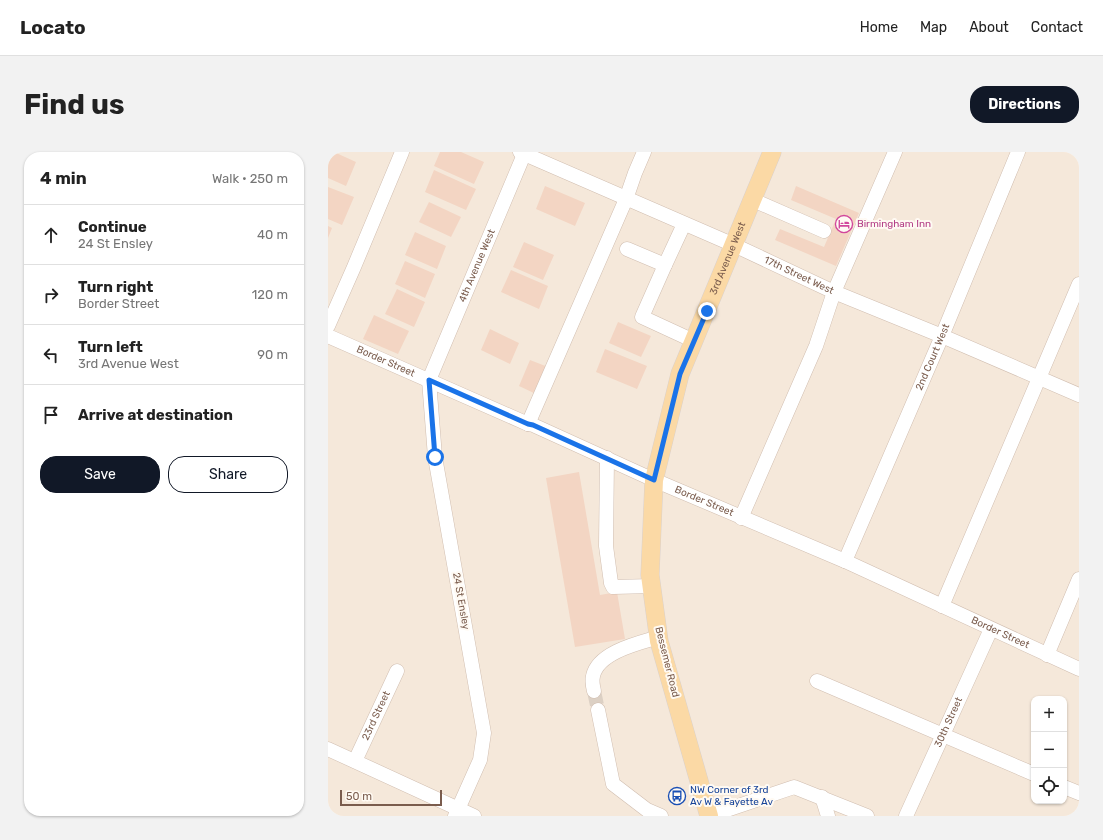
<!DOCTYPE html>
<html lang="en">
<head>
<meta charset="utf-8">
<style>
	:root { --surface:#fff; --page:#f2f2f2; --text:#222; --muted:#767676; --line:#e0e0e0; --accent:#111827 }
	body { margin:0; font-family:Rubik,sans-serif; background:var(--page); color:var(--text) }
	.controls { position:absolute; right:12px; bottom:12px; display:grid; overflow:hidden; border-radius:8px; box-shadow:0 1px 3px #0004 }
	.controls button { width:36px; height:36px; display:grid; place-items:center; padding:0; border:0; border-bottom:1px solid var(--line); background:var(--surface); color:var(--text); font:20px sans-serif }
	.scale { position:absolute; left:12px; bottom:10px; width:102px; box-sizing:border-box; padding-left:4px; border:2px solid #7a5c4d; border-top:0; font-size:11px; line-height:14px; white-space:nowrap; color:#7a5c4d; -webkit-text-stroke:3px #fffaf3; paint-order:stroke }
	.stop { position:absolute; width:12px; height:12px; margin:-9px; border:3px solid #1a73e8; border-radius:50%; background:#fff }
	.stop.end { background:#1a73e8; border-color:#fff; box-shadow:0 1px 4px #0008 }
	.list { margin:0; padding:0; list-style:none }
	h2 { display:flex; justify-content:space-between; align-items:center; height:52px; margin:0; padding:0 16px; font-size:17px }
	h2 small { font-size:13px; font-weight:400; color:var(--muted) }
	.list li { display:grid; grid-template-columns:26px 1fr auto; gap:12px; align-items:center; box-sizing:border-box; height:60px; padding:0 16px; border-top:1px solid var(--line) }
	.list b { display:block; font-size:15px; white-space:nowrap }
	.list p { margin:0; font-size:13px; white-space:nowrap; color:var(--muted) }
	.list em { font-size:13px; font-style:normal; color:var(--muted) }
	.actions { display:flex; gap:8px; padding:12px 16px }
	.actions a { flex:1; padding:9px 0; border:1px solid var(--accent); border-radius:16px; text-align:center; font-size:14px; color:var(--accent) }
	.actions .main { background:var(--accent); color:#fff }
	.icon { flex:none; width:22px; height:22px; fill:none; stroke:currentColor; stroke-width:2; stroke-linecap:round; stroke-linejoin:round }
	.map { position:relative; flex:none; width:751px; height:664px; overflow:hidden; border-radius:16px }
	header { display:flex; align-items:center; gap:24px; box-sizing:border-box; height:56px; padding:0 20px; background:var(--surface); border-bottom:1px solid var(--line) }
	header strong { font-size:19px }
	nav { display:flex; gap:22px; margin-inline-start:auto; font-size:14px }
	.intro { display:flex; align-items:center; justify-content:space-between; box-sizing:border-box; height:96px; padding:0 24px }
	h1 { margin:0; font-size:28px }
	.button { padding:10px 18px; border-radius:16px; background:var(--accent); color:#fff; font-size:14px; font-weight:700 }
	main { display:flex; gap:24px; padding:0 24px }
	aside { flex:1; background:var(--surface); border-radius:16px; box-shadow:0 1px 3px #0004 }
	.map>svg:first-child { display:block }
	.residential { fill:#f5e8da; fill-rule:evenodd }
	.building { fill:#f3d5c3 }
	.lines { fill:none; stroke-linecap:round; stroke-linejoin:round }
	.minor-tunnel { stroke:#dcd0c4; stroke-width:14; stroke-dasharray:14 7; stroke-linecap:butt }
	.minor-casing { stroke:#d1beb0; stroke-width:15 }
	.major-casing { stroke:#dad1cd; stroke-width:19 }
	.minor { stroke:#fff; stroke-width:14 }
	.major { stroke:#fbd9a5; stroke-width:18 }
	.route { stroke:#1a73e8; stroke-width:5 }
	.labels { text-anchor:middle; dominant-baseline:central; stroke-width:4; stroke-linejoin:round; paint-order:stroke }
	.hotel-label { font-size:10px; fill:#b23c85; stroke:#fffaf3; text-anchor:start }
	.street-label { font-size:10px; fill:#7a5c4d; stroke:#fffaf3 }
	.transit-label { font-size:10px; fill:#164399; stroke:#fffaf3; text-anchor:start }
</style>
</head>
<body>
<header>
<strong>Locato</strong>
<nav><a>Home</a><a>Map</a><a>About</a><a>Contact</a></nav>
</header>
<div class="intro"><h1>Find us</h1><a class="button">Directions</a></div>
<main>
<aside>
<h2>4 min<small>Walk · 250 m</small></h2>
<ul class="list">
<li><svg class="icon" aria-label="ahead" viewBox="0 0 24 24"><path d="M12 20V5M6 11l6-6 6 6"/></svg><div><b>Continue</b><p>24 St Ensley</p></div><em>40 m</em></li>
<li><svg class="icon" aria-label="right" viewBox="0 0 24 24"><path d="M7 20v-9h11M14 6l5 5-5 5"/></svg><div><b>Turn right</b><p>Border Street</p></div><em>120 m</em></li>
<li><svg class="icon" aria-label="left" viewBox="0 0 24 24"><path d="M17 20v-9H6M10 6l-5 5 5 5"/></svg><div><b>Turn left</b><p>3rd Avenue West</p></div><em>90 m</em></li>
<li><svg class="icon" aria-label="arrive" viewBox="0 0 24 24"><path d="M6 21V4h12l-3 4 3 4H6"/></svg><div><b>Arrive at destination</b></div></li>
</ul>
<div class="actions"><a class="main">Save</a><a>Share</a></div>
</aside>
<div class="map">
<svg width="751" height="664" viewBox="0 0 751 664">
	<rect width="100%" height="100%" fill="#fdf6ec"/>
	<path class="residential" d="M0,0H751V664H0ZM706,547H736V649H706Z"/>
	<path class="building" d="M0,0H6L28,10L18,34L0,26Z
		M112,0H133L156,10L146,32L106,14Z
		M106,18L148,37L138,58L97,40Z
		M217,34L257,51L247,74L208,57Z
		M468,34L531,61L508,114L447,88L452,77L496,95L508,67L463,48Z
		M0,35L26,45L14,73L0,67Z
		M101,50L133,65L123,85L91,70Z
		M0,74L4,76L0,86Z
		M87,80L118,94L109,117L77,103Z
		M196,90L226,103L215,128L185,115Z
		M77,109L107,122L97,146L67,132Z
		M183,118L220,134L211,157L173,140Z
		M69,137L97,150L86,175L57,162Z
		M46,163L81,179L70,202L35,187Z
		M290,170L323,184L313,205L281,191Z
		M162,177L191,191L182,212L153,198Z
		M277,197L319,214L309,237L268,220Z
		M202,208L220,215L208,242L191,234Z
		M251,320L272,443L289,440L297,487L247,495L218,326Z"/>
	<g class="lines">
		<path class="minor-tunnel" d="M266,539L270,558"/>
		<g class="minor-casing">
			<g id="minor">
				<path id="s1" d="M192,0L406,93L506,140L614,184L751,243"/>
				<path d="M425,48L496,79"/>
				<path d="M299,97L337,113L356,72"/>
				<path d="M337,113L314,165L366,189"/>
				<path d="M0,174L26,115L74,0"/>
				<path id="s2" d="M0,184L200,272L205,273L326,328L517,409L751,517"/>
				<path d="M200,272L298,47L307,21L316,0"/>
				<path d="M279,306L278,394L283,431L285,435L324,434"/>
				<path d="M413,366L488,194L506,140L567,0"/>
				<path id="s3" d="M517,409L614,184L690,0"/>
				<path d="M614,454L751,132"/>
				<path d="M719,503L751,427"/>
				<path d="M489,529L706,622"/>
				<path d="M266,539C265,535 264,528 265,524C270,500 311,491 331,485"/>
				<path d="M270,558L285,632L319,658L333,664"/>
				<path d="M0,597L146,664"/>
				<path id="s4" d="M27,609L69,519"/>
				<path d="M736,635L751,641"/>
				<path d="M494,645L500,664"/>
				<path id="s5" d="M127,664L152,608L156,581L107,305L101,228L197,0"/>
				<path d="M381,664L466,635L539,664"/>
				<path id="s6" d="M578,664L663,477"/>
			</g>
		</g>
		<g class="major-casing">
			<g id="major">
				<path id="s7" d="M381,664L331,489L322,423L326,328L352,222L444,0"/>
			</g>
		</g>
		<use href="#minor" class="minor"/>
		<use href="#major" class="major"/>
	</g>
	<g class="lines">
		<path class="route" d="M107,305L101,228L200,272L205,273L326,328L352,222L379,159"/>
	</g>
	<defs>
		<g id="hotel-ring" transform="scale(0.9)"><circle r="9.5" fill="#fffaf3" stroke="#d1479c" stroke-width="1.5"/><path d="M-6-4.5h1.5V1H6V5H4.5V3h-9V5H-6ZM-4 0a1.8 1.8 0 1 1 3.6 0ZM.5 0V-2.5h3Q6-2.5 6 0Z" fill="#d1479c"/></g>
		<g id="bus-ring" transform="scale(0.9)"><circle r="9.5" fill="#fffaf3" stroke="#1a4fb4" stroke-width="1.5"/><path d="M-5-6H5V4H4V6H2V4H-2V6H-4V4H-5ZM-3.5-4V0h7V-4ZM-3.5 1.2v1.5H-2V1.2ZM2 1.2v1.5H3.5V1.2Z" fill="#1a4fb4"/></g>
	</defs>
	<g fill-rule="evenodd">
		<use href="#hotel-ring" x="516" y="72"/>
		<use href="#bus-ring" x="349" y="644"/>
	</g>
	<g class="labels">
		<g class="hotel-label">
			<text x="529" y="72">Birmingham Inn</text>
		</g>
		<g class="street-label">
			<text stroke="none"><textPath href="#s7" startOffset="578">3rd Avenue West</textPath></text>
			<text stroke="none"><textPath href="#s5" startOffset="570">4th Avenue West</textPath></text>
			<text stroke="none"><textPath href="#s1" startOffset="305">17th Street West</textPath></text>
			<text stroke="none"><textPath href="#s3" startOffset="222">2nd Court West</textPath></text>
			<text stroke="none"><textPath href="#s2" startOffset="63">Border Street</textPath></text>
			<text stroke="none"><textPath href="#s2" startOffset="411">Border Street</textPath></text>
			<text transform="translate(133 449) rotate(80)">24 St Ensley</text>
			<text stroke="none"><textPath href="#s2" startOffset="735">Border Street</textPath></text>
			<text transform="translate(339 510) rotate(76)">Bessemer Road</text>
			<text stroke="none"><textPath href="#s4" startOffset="50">23rd Street</textPath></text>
			<text stroke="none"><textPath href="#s6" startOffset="103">30th Street</textPath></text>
		</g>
		<g class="transit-label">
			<text x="362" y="638">NW Corner of 3rd<tspan x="362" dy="12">Av W &amp; Fayette Av</tspan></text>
		</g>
	</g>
</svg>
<div class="controls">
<button>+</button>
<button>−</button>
<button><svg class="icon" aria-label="locate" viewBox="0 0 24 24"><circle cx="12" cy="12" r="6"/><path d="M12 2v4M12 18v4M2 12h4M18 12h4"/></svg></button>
</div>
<div class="scale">50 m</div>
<div class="stop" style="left:107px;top:305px"></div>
<div class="stop end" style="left:379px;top:159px"></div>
</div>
</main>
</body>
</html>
